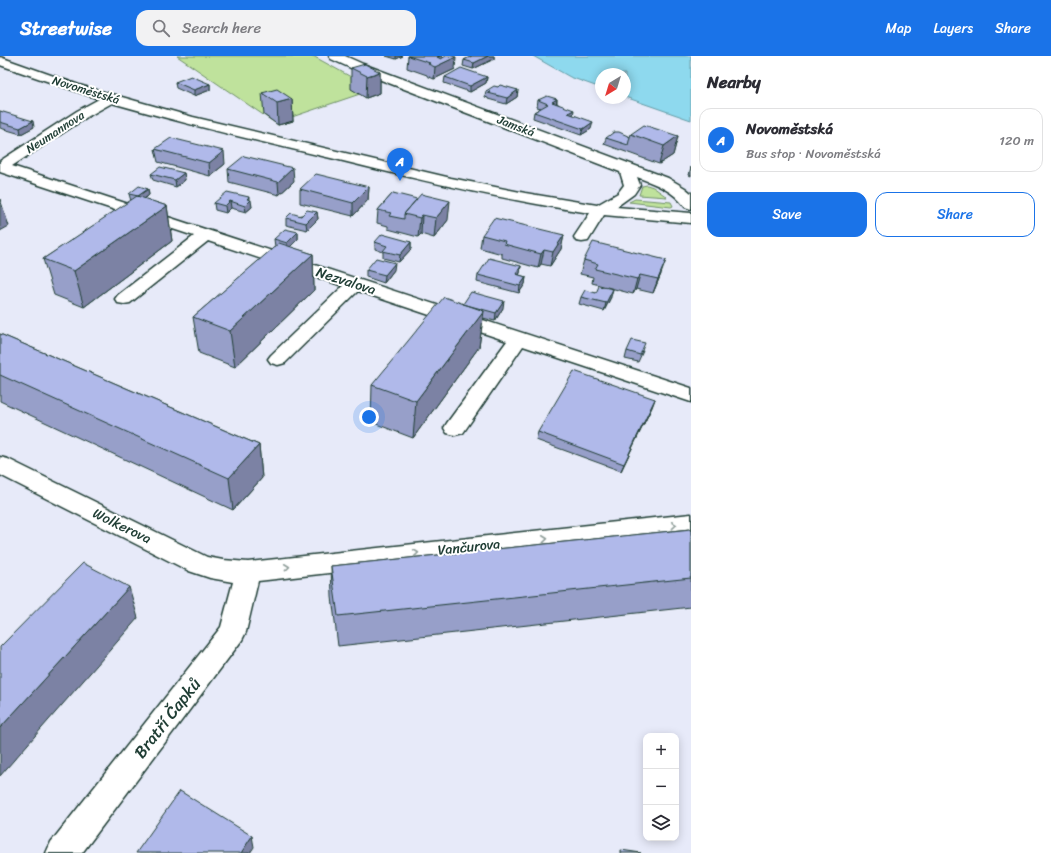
<!DOCTYPE html>
<html lang="en">
<head>
<meta charset="utf-8">
<style>
	:root { --surface:#fff; --page:#f2f2f3; --text:#2b2b33; --muted:#7c7c81; --line:#e1e1e2; --accent:#1a73e8 }
	body { margin:0; font-family:Sriracha,sans-serif; background:var(--page); color:var(--text) }
	.controls { position:absolute; right:12px; bottom:12px; display:grid; overflow:hidden; border-radius:8px; box-shadow:0 2px 10px #0003 }
	.controls button { width:36px; height:36px; display:grid; place-items:center; padding:0; border:0; border-bottom:1px solid var(--line); background:var(--surface); color:var(--text); font:20px sans-serif }
	.compass { position:absolute; left:595px; top:12px; width:36px; height:36px; border-radius:50%; background:var(--surface); box-shadow:0 2px 10px #0003; rotate:218deg }
	.you { position:absolute; left:369px; top:361px; width:14px; height:14px; margin:-10px; border:3px solid #fff; border-radius:50%; background:#1a73e8; box-shadow:0 0 0 6px #1a73e833 }
	.badge { display:grid; place-items:center; width:26px; height:26px; border-radius:50%; background:var(--accent); color:#fff; font-size:13px; font-weight:700 }
	.pin { position:absolute; translate:-50% -33px; filter:drop-shadow(0 1px 2px #0008) }
	.pin::after { content:''; position:absolute; top:21px; width:14px; height:12px; background:inherit; clip-path:polygon(0 0,100% 0,50% 100%) }
	.list { margin:0; padding:0; list-style:none }
	h2 { display:flex; justify-content:space-between; align-items:center; height:52px; margin:0; padding:0 16px; font-size:17px }
	h2 small { font-size:13px; font-weight:400; color:var(--muted) }
	.list li { display:grid; grid-template-columns:26px 1fr auto; gap:12px; align-items:center; box-sizing:border-box; height:64px; margin:0 8px 8px; padding:0 8px; border:1px solid var(--line); border-radius:12px }
	.list b { display:block; font-size:15px; white-space:nowrap }
	.list p { margin:0; font-size:13px; white-space:nowrap; color:var(--muted) }
	.list em { font-size:13px; font-style:normal; color:var(--muted) }
	.actions { display:flex; gap:8px; padding:12px 16px }
	.actions a { flex:1; padding:9px 0; border:1px solid var(--accent); border-radius:12px; text-align:center; font-size:14px; color:var(--accent) }
	.actions .main { background:var(--accent); color:#fff }
	.icon { flex:none; width:22px; height:22px; fill:none; stroke:currentColor; stroke-width:2; stroke-linecap:round; stroke-linejoin:round }
	.map { position:relative; flex:none; width:691px; height:797px; overflow:hidden }
	header { display:flex; align-items:center; gap:24px; box-sizing:border-box; height:56px; padding:0 20px; background:var(--accent); color:#fff }
	header strong { font-size:19px }
	nav { display:flex; gap:22px; margin-inline-start:auto; font-size:14px }
	.search { width:280px; height:36px; background:var(--page); display:flex; align-items:center; gap:10px; box-sizing:border-box; padding:0 14px; border-radius:12px; color:var(--muted); font-size:15px }
	main { display:flex }
	aside { flex:1; background:var(--surface) }
	.map>svg:first-child { display:block }
	.green { fill:#bfe29c; stroke:#6f9068 }
	.water { fill:#8ed9ee; stroke:#629ba4 }
	.lines { fill:none; stroke-linecap:round; stroke-linejoin:round }
	.minor-casing { stroke:#1f3d34; stroke-width:3 }
	.minor { fill:#fff; fill-rule:evenodd }
	.wall { fill:#979fc9; stroke:#1f3d34 }
	.shaded-wall { fill:#7b82a4; stroke:#1f3d34 }
	.building { fill:#b0b9ea; stroke:#1f3d34 }
	.oneway { stroke:#8f9e9a }
	.labels { text-anchor:middle; dominant-baseline:central; stroke-width:4; stroke-linejoin:round; paint-order:stroke }
	.far-street-label { font-size:12px; fill:#1f3d34; stroke:#fff }
	.street-label { font-size:14px; fill:#1f3d34; stroke:#fff }
	.near-street-label { font-size:17px; fill:#1f3d34; stroke:#fff }
</style>
</head>
<body>
<header>
<strong>Streetwise</strong>
<div class="search"><svg class="icon" aria-label="search" viewBox="0 0 24 24"><circle cx="10" cy="10" r="6"/><path d="M15 15l6 6"/></svg>Search here</div>
<nav><a>Map</a><a>Layers</a><a>Share</a></nav>
</header>
<main>
<div class="map">
<svg width="691" height="797" viewBox="0 0 691 797">
	<rect width="100%" height="100%" fill="#e7eaf9"/>
	<filter id="ink" filterUnits="userSpaceOnUse"><feTurbulence type="fractalNoise" baseFrequency=".025" numOctaves="2"/><feDisplacementMap in="SourceGraphic" scale="8" xChannelSelector="R" yChannelSelector="G"/><feConvolveMatrix kernelMatrix="1 2 1 2 8 2 1 2 1" color-interpolation-filters="sRGB"/></filter>
	<g filter="url(#ink)">
		<path class="green" d="M177,0H313L380,37L366,42L360,38L289,62L293,65L278,69Z
			M647,129L653,131L667,141L639,139L642,130Z
			M635,143L671,146L673,150L671,151L629,146Z"/>
		<path class="water" d="M533,0H691V64L625,41V18H601V32L570,21Z"/>
		<g class="lines">
			<g class="minor-casing">
				<path id="minor" d="M329,0H345L363,8L668,122L685,132L691,137V153L685,151C674,135 656,128 637,121L640,129L634,138L616,151L691,157V167L604,159L588,185L582,186L576,185L574,181L590,157C504,144 419,124 335,103C260,86 186,68 112,47L87,61L12,110L691,332V346L523,290L463,377L455,379L447,377L444,372L447,367L507,285L358,235L285,307L278,309L271,307L268,303L271,299L343,230L208,185L130,247L124,248L118,247L115,243L118,239L194,180L0,116V105L77,55L99,43L0,9V1L79,29L193,61L451,122L525,137L597,149L618,137L624,129L620,116L355,14L331,3Z
					M0,401L8,403L207,501L223,504L248,506L691,458V476L258,525L246,576L242,584L82,797H46L51,786L221,571L233,526L210,522L189,515L0,419Z"/>
			</g>
			<use href="#minor" class="minor"/>
		</g>
		<path class="wall" d="M386,0H403L396,3Z
			M408,0H442V2L455,13L434,23L427,20V19L407,12Z
			M472,0H494V3L473,13L463,10L464,4Z
			M351,12L380,16V37L366,42L351,33Z
			M445,21H487L486,27L470,36L444,27Z
			M175,26L210,28V34L194,40L176,32Z
			M498,31L518,34L517,41L506,48L488,43V42L485,41L486,35Z
			M262,37L292,43L293,65L278,69L264,59Z
			M557,43V47L591,73L581,79L533,62L534,56L541,52L537,51L538,44Z
			M0,55L34,71L21,78L0,72Z
			M631,78L678,80L673,99L659,108L604,88L606,82L630,81Z
			M155,93L225,108L210,120L158,106Z
			M691,111V120L689,119Z
			M228,113L294,125L279,139L229,126Z
			M184,117L185,124L176,131L153,124L151,118Z
			M369,131L368,144L353,160L300,147V133Z
			M148,133L149,139L145,143L167,150L172,185L84,251L54,239L43,203L131,145L129,138Z
			M393,137L448,164L434,182L421,178L418,181L388,173V170L377,167L378,154Z
			M249,143L252,151L246,156L231,152L226,157L215,154L214,147Z
			M317,156L318,163L307,174L286,169V162Z
			M298,176V183L290,191L313,198L314,234L235,311L199,297L193,261L275,191L274,183Z
			M482,179H564L561,193L550,210L541,208L538,212L502,202V198L480,192Z
			M375,186H411V193L399,206L383,202V196L375,193Z
			M584,204L661,218L653,237L636,233L633,238L592,227L593,221L580,218Z
			M521,210L520,217L519,219L526,221L525,228L519,237L477,226L478,219Z
			M366,214H394L384,227L366,221Z
			M596,237L611,241L604,255L579,248L581,241Z
			M463,248L503,252L495,265L483,262L479,291L413,382L371,366L372,329Z
			M0,278L259,389L262,422L233,454L0,345Z
			M627,295H643L638,306L625,303Z
			M655,343L652,351L621,415L536,384L538,376Z
			M691,473V551L338,590L332,541L331,510Z"/>
		<path class="shaded-wall" d="M396,0H403L396,3Z
			M440,0H442L441,8L456,1L455,13L434,23L435,11L437,1Z
			M488,0H494V3L473,13L474,7Z
			M380,16V37L366,42L367,20Z
			M487,21L486,27L470,36V30Z
			M210,28V34L194,40V34Z
			M518,34L517,41L506,48L507,42Z
			M292,43L293,65L278,69L277,47Z
			M557,43L556,49L552,46Z
			M574,54L573,60L568,57Z
			M33,65L34,71L21,78L20,72Z
			M593,66L591,73L581,79L583,73Z
			M678,80L673,99L659,108L664,90Z
			M224,95L225,108L210,120L209,107Z
			M293,112L294,125L279,139L278,126Z
			M184,117L185,124L176,131L175,124Z
			M369,131L368,144L353,160V147Z
			M148,133L149,139L139,147L138,140Z
			M249,141V146L251,144L252,151L246,156L245,150L247,143Z
			M0,143L9,170L0,175Z
			M230,145L231,152L226,157L225,150Z
			M450,145L448,164L434,182L436,162Z
			M167,150L172,185L84,251L74,215Z
			M317,156L318,163L307,174L306,167Z
			M422,159L421,178L418,181L420,162Z
			M298,176V183L287,194V187Z
			M564,179L561,193L550,210L553,196Z
			M411,186V193L399,206L400,199Z
			M544,194L541,208L538,212L541,198Z
			M313,198L314,234L235,311L230,275Z
			M666,204L661,218L653,237L658,223Z
			M395,207L394,214L384,227L385,219Z
			M521,210L520,217L514,225L516,218Z
			M640,219L636,233L633,238L637,223Z
			M526,221L525,228L519,237L520,230Z
			M613,233L611,241L604,255L606,247Z
			M504,245L503,252L495,265L496,257Z
			M484,255L479,291L413,382L416,345Z
			M655,343L652,351L621,415L624,408Z
			M259,389L262,422L233,454L229,422Z
			M129,531L138,562L0,720V672Z
			M252,780L254,791L250,797H241Z"/>
		<path class="building" d="M408,0H440L437,1L441,3L446,0H452L456,1L435,11L428,8L430,7Z
			M472,0H488L474,7L464,4Z
			M365,8L380,16L367,20L351,12Z
			M461,12L487,21L470,30L445,21Z
			M191,20L210,28L194,34L175,26Z
			M500,29L518,34L507,42L488,37L490,36L486,35L494,30L498,31Z
			M277,33L292,43L277,47L262,37Z
			M547,40L557,43L552,46L574,54L568,57L593,66L583,73L534,56L548,48L538,44Z
			M0,55L33,65L20,72L0,66Z
			M644,69L678,80L664,90L631,78Z
			M614,76H619L630,81L628,89L606,82Z
			M171,82L224,95L209,107L155,93Z
			M244,100L293,112L278,126L228,113Z
			M160,111L184,117L175,124L151,118Z
			M316,118L369,131L353,147L300,133Z
			M139,130L148,133L138,140L129,138Z
			M227,136L249,141L247,143L251,144L245,150L230,145L225,150L214,147Z
			M393,137L417,143L404,158V163L389,160L391,157L378,154Z
			M421,138L450,145L436,162L422,159L420,162L404,158Z
			M137,140L167,150L74,215L43,203Z
			M307,154L317,156L306,167L286,162L291,157L301,160Z
			M494,162L564,179L553,196L544,194L541,198L504,188L505,185L482,179Z
			M285,173L298,176L287,187L274,183Z
			M382,178L411,186L400,199L383,195L387,190L375,186Z
			M593,186L666,204L658,223L640,219L637,223L595,213L598,208L584,204Z
			M279,187L313,198L230,275L193,261Z
			M376,202L395,207L385,219L366,214Z
			M489,202L521,210L516,218L526,221L520,230L478,219Z
			M599,230L613,233L606,247L581,241L585,234L596,237Z
			M471,236L504,245L496,257L463,248Z
			M444,241L484,255L416,345L372,329Z
			M0,278L259,389L229,422L0,319Z
			M632,284L645,287L640,299L627,295Z
			M574,315L655,343L624,408L538,376Z
			M691,473V522L338,560L331,510Z
			M83,507L129,531L0,672V591Z
			M180,735L252,780L241,797H136Z
			M621,794L641,797H621Z"/>
		<defs><path id="oneway-chevron" d="M-2-3.5L2.5 0L-2 3.5" fill="none" stroke-width="1.6" stroke-linecap="round" stroke-linejoin="round"/></defs>
		<g class="oneway">
			<use href="#oneway-chevron" transform="translate(674 469) rotate(-6)"/>
			<use href="#oneway-chevron" transform="translate(545 483) rotate(-6)"/>
			<use href="#oneway-chevron" transform="translate(416 497) rotate(-6)"/>
			<use href="#oneway-chevron" transform="translate(287 511) rotate(-6)"/>
		</g>
	</g>
	<g class="labels">
		<g class="far-street-label">
			<text transform="translate(86 34) rotate(17)">Novoměstská</text>
			<text transform="translate(516 70) rotate(21)">Jamská</text>
			<text transform="translate(55 76) rotate(-33)">Neumannova</text>
		</g>
		<g class="street-label">
			<text transform="translate(346 225) rotate(18)">Nezvalova</text>
			<text transform="translate(122 470) rotate(26)">Wolkerova</text>
			<text transform="translate(469 491) rotate(-6)">Vančurova</text>
		</g>
		<g class="near-street-label">
			<text transform="translate(167 662) rotate(-52)">Bratří Čapků</text>
		</g>
	</g>
</svg>
<div class="controls">
<button>+</button>
<button>−</button>
<button><svg class="icon" aria-label="layers" viewBox="0 0 24 24"><path d="M12 4l9 5-9 5-9-5zM3 14l9 5 9-5"/></svg></button>
</div>
<svg class="compass" viewBox="-18 -18 36 36"><path d="M0-13l5 13h-10z" fill="#e53935"/><path d="M0 13l5-13h-10z" fill="#7c7c81"/></svg>
<div class="you"></div>
<div class="pin badge" style="left:400px;top:125px">A</div>
</div>
<aside>
<h2>Nearby<small></small></h2>
<ul class="list">
<li><span class="badge">A</span><div><b>Novoměstská</b><p>Bus stop · Novoměstská</p></div><em>120 m</em></li>
</ul>
<div class="actions"><a class="main">Save</a><a>Share</a></div>
</aside>
</main>
</body>
</html>
